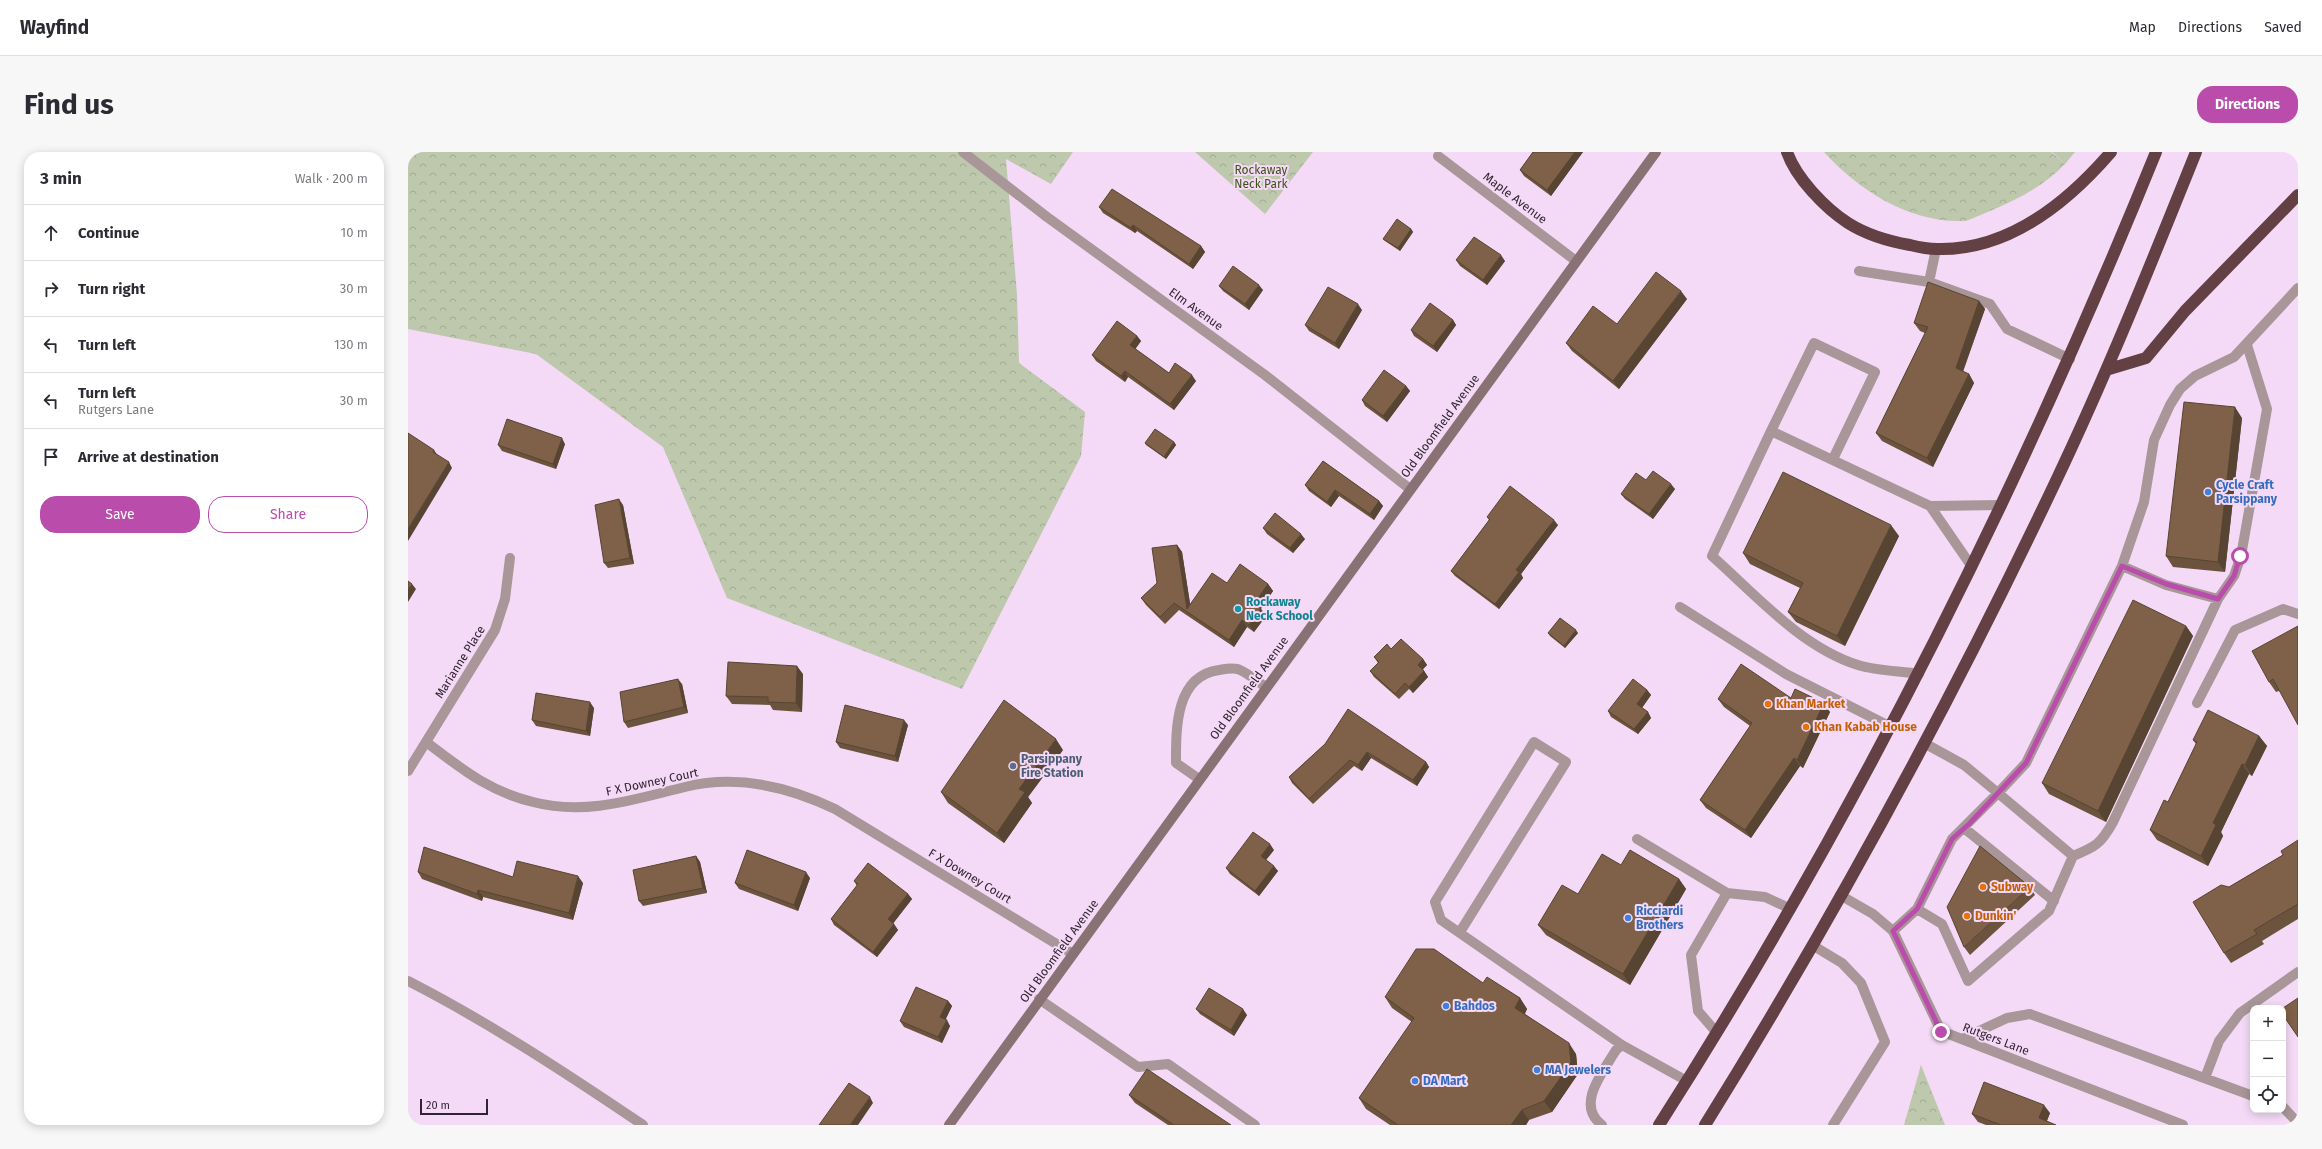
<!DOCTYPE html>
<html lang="en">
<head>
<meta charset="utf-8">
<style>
	:root { --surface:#fff; --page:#f7f7f7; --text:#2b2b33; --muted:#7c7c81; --line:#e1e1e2; --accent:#ba4cab }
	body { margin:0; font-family:"Fira Sans",sans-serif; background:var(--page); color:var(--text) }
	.controls { position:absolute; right:12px; bottom:12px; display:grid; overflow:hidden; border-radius:8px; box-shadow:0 2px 10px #0003 }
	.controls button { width:36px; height:36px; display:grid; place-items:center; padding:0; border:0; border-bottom:1px solid var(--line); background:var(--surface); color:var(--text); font:20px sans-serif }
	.scale { position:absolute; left:12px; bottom:10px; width:68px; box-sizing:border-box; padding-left:4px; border:2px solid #2f2530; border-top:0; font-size:11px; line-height:14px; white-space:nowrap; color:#2f2530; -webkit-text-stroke:3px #f4daf6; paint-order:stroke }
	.stop { position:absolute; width:12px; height:12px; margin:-9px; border:3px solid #ba4cab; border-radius:50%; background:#fff }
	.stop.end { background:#ba4cab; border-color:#fff; box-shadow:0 1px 4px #0008 }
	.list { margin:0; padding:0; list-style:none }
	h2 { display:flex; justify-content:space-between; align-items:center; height:52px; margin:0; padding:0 16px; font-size:17px }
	h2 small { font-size:13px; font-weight:400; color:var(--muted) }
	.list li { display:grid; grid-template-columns:26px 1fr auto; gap:12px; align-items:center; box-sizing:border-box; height:56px; padding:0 16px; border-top:1px solid var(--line) }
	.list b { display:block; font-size:15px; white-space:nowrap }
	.list p { margin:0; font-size:13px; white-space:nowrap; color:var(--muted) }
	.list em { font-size:13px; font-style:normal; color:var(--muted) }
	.actions { display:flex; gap:8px; padding:12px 16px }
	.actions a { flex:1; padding:9px 0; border:1px solid var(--accent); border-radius:16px; text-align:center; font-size:14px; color:var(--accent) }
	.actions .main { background:var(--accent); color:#fff }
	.icon { flex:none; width:22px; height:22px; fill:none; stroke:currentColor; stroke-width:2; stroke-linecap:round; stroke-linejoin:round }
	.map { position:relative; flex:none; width:1890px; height:973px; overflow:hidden; border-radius:16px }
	header { display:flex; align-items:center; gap:24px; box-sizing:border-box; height:56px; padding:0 20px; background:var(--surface); border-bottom:1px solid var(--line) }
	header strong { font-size:19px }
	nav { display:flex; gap:22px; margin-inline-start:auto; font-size:14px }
	.intro { display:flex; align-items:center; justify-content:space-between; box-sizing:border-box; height:96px; padding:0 24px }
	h1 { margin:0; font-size:28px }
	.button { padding:10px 18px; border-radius:16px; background:var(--accent); color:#fff; font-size:14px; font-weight:700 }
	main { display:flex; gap:24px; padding:0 24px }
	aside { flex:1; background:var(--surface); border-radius:16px; box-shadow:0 2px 10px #0003 }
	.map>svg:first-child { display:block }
	.green { fill:#bdc8ac }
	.forest { fill:url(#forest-crowns) }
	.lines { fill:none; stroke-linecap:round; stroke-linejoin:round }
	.lane { stroke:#a89698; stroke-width:10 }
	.street { stroke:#a89698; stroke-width:10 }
	.secondary { stroke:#8a7173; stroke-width:10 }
	.highway { stroke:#624044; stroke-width:12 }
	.wall { fill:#6c533e }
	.shaded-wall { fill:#584432 }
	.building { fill:#7e6148; stroke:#584432 }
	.route { stroke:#ba4cab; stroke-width:5 }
	.shop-dot { fill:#3f7fe0; stroke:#f4daf6; stroke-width:1.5 }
	.culture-dot { fill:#0f9aa8; stroke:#f4daf6; stroke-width:1.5 }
	.food-dot { fill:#e8710a; stroke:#f4daf6; stroke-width:1.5 }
	.service-dot { fill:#5c6f8a; stroke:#f4daf6; stroke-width:1.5 }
	.labels { text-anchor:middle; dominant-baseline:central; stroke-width:4; stroke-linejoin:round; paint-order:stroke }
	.park-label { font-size:12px; fill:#3f511a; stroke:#f4daf6 }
	.street-label { font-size:12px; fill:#2f2530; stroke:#f4daf6 }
	.shop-label { font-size:12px; font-weight:bold; fill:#366cbe; stroke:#f4daf6; text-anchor:start }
	.culture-label { font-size:12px; font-weight:bold; fill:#0d838f; stroke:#f4daf6; text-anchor:start }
	.food-label { font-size:12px; font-weight:bold; fill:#c56008; stroke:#f4daf6; text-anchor:start }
	.service-label { font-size:12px; font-weight:bold; fill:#4e5e75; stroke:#f4daf6; text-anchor:start }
</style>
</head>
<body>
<header>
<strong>Wayfind</strong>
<nav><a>Map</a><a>Directions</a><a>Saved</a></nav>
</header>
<div class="intro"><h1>Find us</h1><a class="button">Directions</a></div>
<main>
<aside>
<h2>3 min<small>Walk · 200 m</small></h2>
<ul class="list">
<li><svg class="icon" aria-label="ahead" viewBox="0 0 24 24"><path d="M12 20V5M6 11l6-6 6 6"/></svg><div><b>Continue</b></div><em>10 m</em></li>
<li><svg class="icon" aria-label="right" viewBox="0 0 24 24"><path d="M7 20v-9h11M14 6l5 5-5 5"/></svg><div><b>Turn right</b></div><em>30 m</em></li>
<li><svg class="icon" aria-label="left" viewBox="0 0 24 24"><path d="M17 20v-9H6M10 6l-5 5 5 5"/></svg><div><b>Turn left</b></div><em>130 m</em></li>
<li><svg class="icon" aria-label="left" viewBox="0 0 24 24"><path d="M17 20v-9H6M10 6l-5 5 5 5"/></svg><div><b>Turn left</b><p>Rutgers Lane</p></div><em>30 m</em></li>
<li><svg class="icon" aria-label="arrive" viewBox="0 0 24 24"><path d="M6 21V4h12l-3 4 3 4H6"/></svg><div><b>Arrive at destination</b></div></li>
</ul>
<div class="actions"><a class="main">Save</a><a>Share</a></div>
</aside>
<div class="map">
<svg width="1890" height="973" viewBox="0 0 1890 973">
	<defs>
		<pattern id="forest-crowns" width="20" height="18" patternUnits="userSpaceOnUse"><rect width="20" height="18" fill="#bdc8ac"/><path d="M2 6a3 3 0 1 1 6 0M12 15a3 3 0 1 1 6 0" fill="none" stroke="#a3ac94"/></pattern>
	</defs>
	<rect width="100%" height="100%" fill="#f4daf6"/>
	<path class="green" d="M1644,0H1667L1657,12Z"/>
	<path class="forest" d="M3,0H665L643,32L598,7L609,143L611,211L677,260L673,304L554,537L319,446L255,295L128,202L0,177V4Z
		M787,0H905L857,62Z
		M1416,0H1643L1657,12C1634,36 1606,49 1575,62C1569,64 1561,69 1555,69C1502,71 1450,38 1416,0Z
		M1513,913L1537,973H1496Z"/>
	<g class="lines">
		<path class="lane" d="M1451,119L1521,130L1582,152L1599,177L1662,207
			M1521,130L1528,97
			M1363,279L1406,191L1467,220L1425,307
			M1522,354L1564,415
			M1714,414L1758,433L1810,447L1826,424L1833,404L1859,257L1839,193
			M1272,455L1378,522L1483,575
			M1511,522C1492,519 1469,519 1450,513C1393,495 1348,443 1304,404L1363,279L1522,354L1594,353
			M1789,551L1827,478L1875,457L1890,462
			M1516,591L1556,613L1590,641L1618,611L1714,414L1736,350L1746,288L1762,253L1772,237L1787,224L1826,205L1890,136
			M791,627L768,611C768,577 767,524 811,518C817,517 827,515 832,518C841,522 850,530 858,535
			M1556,676L1646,749
			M1229,687L1319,741
			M1665,704C1687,695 1693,692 1705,670L1810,447
			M1485,779L1509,757L1544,687L1590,641L1665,704L1641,759L1560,829L1534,772L1509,757
			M1052,780L1158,610L1126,590L1027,750L1033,768L1214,893
			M1404,793L1434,811L1453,831L1477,890L1425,973
			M0,829C82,871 158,921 235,973
			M631,847L730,915L760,912L847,973
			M1309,881L1290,859L1283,803L1319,741L1357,745L1383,757
			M1554,887L1599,866L1622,862L1845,944
			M1797,926L1811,889L1832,861L1890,820
			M1875,955L1890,971
			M1194,973C1167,953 1195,920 1208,898L1214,893L1279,929"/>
		<path class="street" d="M555,0L639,65L857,223L1002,337
			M1030,4L1168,109
			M18,590C54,617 80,639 125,650C178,664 227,647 277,635C329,622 381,635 427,657L665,802
			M0,619L87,478L97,447L102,406
			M1432,743L1465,762L1485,779L1533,879L1775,973"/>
		<path class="secondary" d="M541,973L1248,0"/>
		<path class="highway" d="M1379,0C1388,26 1417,56 1440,71C1459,83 1479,89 1502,93C1510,95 1520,97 1529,97C1599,99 1659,51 1703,0
			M1698,218L1738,206L1777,159L1890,43
			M1251,973C1448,665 1611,338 1748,0
			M1297,973C1425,767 1542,552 1646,333C1698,224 1743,112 1788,0"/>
	</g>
	<path class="wall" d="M1125,0H1175L1143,44L1116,24L1112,18Z
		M691,55L793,94L797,100L785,117L729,79L727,81L695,61Z
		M1003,77L1005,80L992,99L977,89L975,87Z
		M1048,108L1097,109L1079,133L1052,114Z
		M811,134L855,138L841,158L815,139Z
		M1279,147L1211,237L1164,199L1158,191L1209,172Z
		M1571,149L1577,157L1555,220L1561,222L1566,231L1525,315L1474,289L1468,281L1517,181L1512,179L1506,171Z
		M954,158L931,197L901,179L897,173Z
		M1045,168L1048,173L1029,200L1006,184L1003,178Z
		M729,184L733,189L727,197L761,221L788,229L766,258L720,225L717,230L688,209L684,203Z
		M998,234L1002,239L979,270L957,254L954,248Z
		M1834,266L1817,420L1765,415L1758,404Z
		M766,290L768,293L758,307L738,293L737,291Z
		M157,292L148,317L94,299L90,293Z
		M915,309L971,349L975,354L966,368L931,344L923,355L901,339L897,333Z
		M1238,328L1267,337L1245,367L1217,347L1213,342Z
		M215,353L226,412L200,416L196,411Z
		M1079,365L1150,373L1113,422L1115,426L1091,457L1047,424L1043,419L1081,368Z
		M855,376L897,387L885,401L859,382Z
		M1491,384L1437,494L1388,470L1380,460L1392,436L1342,412L1335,401Z
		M769,393L774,400L782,452L819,431L860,432L865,439L853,457L858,464L846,480L839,475L826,495L771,458L757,472L738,453L733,446L749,431Z
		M1778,474L1785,484L1698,670L1641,642L1634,631Z
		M1890,474L1871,539L1868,540L1861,530Z
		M1140,481H1170L1157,496L1142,484Z
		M983,497L1015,507L1019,513L1015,517L1020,525L1005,541L1001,537L991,547L966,525L962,519L970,511L966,505Z
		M395,522L394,560L365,558L362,553L324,552L318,544Z
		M274,532L280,561L220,576L216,570Z
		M1239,538L1243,543L1234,556L1240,560L1243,566L1230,582L1203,565L1200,559Z
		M1383,546L1422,560L1395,616L1392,614L1343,686L1298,656L1292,648L1342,574L1316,555L1310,547Z
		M186,556L182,584L128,574L124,568Z
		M500,573L490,610L432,596L428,590Z
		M1851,584L1859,594L1844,624L1841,622L1813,680L1815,684L1800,714L1749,688L1742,678L1760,650L1788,592L1785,588Z
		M917,592L1018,610L1021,615L1009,634L963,606L954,619L946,614L905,652L884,631L881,625Z
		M655,598L620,645L624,651L596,691L540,651L533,640Z
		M1890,688V767L1854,789L1856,792L1823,811L1816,801L1821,735L1875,703Z
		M866,698L858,708L870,719L851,744L822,722L818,716Z
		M288,704L292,710L299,741L235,754L231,749Z
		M1213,713L1271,727L1278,737L1222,833L1138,783L1130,773L1170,742Z
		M10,720L105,725L175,731L165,768L75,745L74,749L14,727Z
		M402,726L390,759L331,737L327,731Z
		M446,729L500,742L504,747L485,771L490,778L469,805L426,773L423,767L449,734Z
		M1622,735L1627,743L1562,803L1556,795Z
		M1075,831L1112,846L1119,857L1117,862L1168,902L1170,922L1144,960L1121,968L1118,973H982L958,957L951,946L1004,870L984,856L977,845Z
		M540,849L544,854L537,868L542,874L534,891L496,875L492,869Z
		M788,857L839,863L826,884L792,862Z
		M721,943L823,973H760L727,951Z
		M1642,961L1639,969L1648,973H1578L1570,970L1564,962Z"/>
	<path class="shaded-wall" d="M1167,0H1175L1143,44L1139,38Z
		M725,73L729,79L727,81L723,76Z
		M1003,77L1005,80L992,99L990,96Z
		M793,94L797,100L785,117L781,112Z
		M1093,103L1097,109L1079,133L1075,128Z
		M851,133L855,138L841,158L837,152Z
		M1273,139L1279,147L1211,237L1205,229Z
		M1571,149L1577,157L1553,224L1548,216Z
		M950,152L954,158L931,197L927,191Z
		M1045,168L1048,173L1029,200L1025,194Z
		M729,184L733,189L726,199L722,193Z
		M717,219L720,225L717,230L713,224Z
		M1561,222L1566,231L1525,315L1519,306Z
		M784,223L788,229L766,258L762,252Z
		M998,234L1002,239L979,270L975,264Z
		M1827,255L1834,266L1817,420L1810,410Z
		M154,286L157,292L148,317L145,312Z
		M766,290L768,293L758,307L756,305Z
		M26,298L30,304L25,300Z
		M41,310L44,316L0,389V377Z
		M1263,332L1267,337L1245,367L1241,362Z
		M927,338L931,344L923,355L919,350Z
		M211,347L215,353L226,412L222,406Z
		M971,349L975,354L966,368L962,362Z
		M1146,368L1150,373L1113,422L1115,426L1091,457L1087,452L1108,418Z
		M1483,373L1491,384L1437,494L1429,484Z
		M893,382L897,387L885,401L882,396Z
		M769,393L774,400L784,464L779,457Z
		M4,432L8,437L0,450V438Z
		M860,432L865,439L851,459L846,452Z
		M853,457L858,464L846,480L841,473Z
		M834,468L839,475L826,495L821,488Z
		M1778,474L1785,484L1698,670L1690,659Z
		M1168,478L1170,481L1157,496L1156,494Z
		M1015,507L1019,513L1014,518L1010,513Z
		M389,514L395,522L394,560L388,551Z
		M1016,519L1020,525L1005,541L1001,535Z
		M270,527L274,532L280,561L276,555Z
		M1239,538L1243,543L1233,557L1229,552Z
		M182,550L186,556L182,584L178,579Z
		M1416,551L1422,560L1395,616L1389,608Z
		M1240,560L1243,566L1230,582L1226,577Z
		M496,568L500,573L490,610L487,604Z
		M1851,584L1859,594L1844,624L1837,613Z
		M648,587L655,598L620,645L624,651L596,691L589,681L611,637Z
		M959,600L963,606L954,619L950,613Z
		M1386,606L1392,614L1343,686L1337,678Z
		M1018,610L1021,615L1009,634L1005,628Z
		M1834,612L1841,622L1813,680L1815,684L1800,714L1793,704L1805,671Z
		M862,692L866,698L857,709L853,704Z
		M288,704L292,710L299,741L295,736Z
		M866,714L870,719L851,744L847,739Z
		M398,720L402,726L390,759L386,753Z
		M170,724L175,731L165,768L161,761Z
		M1271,727L1278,737L1222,833L1215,822Z
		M70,738L75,745L74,749L69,742Z
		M500,742L504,747L484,773L480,767Z
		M486,772L490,778L469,805L465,800Z
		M1112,846L1119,857L1114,866L1107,856Z
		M540,849L544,854L536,871L532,865Z
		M835,857L839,863L826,884L823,878Z
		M539,868L542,874L534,891L530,885Z
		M1161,891L1168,902L1170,922L1144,960L1136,949Z
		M462,945L465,951L450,973H442Z
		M1636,953L1642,961L1637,973L1631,966Z
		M1114,958L1121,968L1118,973H1103Z"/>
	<path class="building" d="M1125,0H1167L1139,38L1112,18Z
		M704,37L793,94L781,112L725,73L723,76L691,55Z
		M989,67L1003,77L990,96L975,87Z
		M1066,85L1093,103L1075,128L1048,108Z
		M825,114L851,133L837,152L811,134Z
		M1248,120L1273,139L1205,229L1158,191L1185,154L1209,172Z
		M1520,130L1571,149L1548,216L1561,222L1519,306L1468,281L1520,175L1506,171Z
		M920,135L950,152L927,191L897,173Z
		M1022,151L1045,168L1025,194L1003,178Z
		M709,169L729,184L722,193L761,221L767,211L784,223L762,252L717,219L713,224L684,203Z
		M976,218L998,234L975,264L954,248Z
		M1776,250L1827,255L1810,410L1758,404Z
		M99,267L154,286L145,312L90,293Z
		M747,277L766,290L756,305L737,291Z
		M0,281L26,298L25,300L41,310L0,377Z
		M915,309L971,349L962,362L927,338L919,350L897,333Z
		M1245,319L1263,332L1241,362L1213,342L1228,321L1238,328Z
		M1375,320L1483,373L1429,484L1380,460L1395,431L1335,401Z
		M1102,334L1146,368L1108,418L1111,420L1087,452L1043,419L1082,367L1079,365Z
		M211,347L222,406L196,411L187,353Z
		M867,361L893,382L882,396L855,376Z
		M769,393L779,457L804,421L819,431L832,412L860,432L846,452L853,457L841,473L834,468L821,488L766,451L752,465L733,446L749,431L744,396Z
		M0,429L4,432L0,438Z
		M1725,448L1778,474L1690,659L1634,631Z
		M1152,466L1168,478L1156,494L1140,481Z
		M1890,474V573L1865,527L1861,530L1844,499Z
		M993,487L1015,507L1010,513L1016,519L1001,535L997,531L987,542L962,519L971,510L966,505L979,492L983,497Z
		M320,510L389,514L388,551L360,550V545L318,544Z
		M1333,512L1383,546L1387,537L1416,551L1389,608L1386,606L1337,678L1292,648L1344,571L1310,547Z
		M270,527L276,555L216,570L212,540Z
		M1225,527L1239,538L1229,552L1240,560L1226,577L1200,559Z
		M128,541L182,550L178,579L124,568Z
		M596,548L648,587L611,637L617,640L589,681L533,640Z
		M437,553L496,568L487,604L428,590Z
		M940,557L1018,610L1005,628L959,600L950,613L942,608L901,647L881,625L917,592Z
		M1800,558L1851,584L1837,613L1834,612L1805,671L1808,673L1793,704L1742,678L1756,648L1760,650L1789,590L1785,588Z
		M845,680L862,692L853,704L866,714L847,739L818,716Z
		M1890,688V752L1846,778L1849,782L1816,801L1785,750L1813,733L1821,735L1875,703L1873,699Z
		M1572,694L1622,735L1556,795L1539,755Z
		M16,695L105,725L109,709L170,724L161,761L70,738L69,742L10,720Z
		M339,698L398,720L386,753L327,731Z
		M1222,698L1271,727L1215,822L1130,773L1154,733L1170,742L1194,702L1213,713Z
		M288,704L295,736L231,749L225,718Z
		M460,711L500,742L480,767L486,772L465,800L423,767L450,732L446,729Z
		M1008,797H1026L1075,831L1079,825L1112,846L1107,856L1161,891L1163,911L1136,949L1114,958L1103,973H990L951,946L1006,866L977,845Z
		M508,835L540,849L532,865L539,868L530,885L492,869Z
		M801,836L835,857L823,878L788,857Z
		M1890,846V885L1875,863V856Z
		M739,917L823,973H766L721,943Z
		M1576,930L1636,953L1631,966L1648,973H1593L1564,962Z
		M441,931L462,945L442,973H411Z"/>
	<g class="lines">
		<path class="route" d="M1533,880L1485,779L1509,757L1544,687L1561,672L1618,611L1714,414L1758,432L1810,447L1826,424L1832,404"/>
	</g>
	<g class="shop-dot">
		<circle cx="1800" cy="340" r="4"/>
		<circle cx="1220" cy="766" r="4"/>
		<circle cx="1038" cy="854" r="4"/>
		<circle cx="1129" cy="918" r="4"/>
		<circle cx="1007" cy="929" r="4"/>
	</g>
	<circle class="culture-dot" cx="830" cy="457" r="4"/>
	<g class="food-dot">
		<circle cx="1360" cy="552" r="4"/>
		<circle cx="1398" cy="575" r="4"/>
		<circle cx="1575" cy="735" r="4"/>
		<circle cx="1559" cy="764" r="4"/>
	</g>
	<circle class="service-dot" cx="605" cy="614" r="4"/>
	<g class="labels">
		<g class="park-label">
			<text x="853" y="18">Rockaway<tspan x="853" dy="14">Neck Park</tspan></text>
		</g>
		<g class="street-label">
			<text transform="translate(1107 46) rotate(37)">Maple Avenue</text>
			<text transform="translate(788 157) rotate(36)">Elm Avenue</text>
			<text transform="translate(1032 274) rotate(-54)">Old Bloomfield Avenue</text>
			<text transform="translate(52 510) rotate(-58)">Marianne Place</text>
			<text transform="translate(841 536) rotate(-54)">Old Bloomfield Avenue</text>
			<text transform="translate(244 630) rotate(-12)">F X Downey Court</text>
			<text transform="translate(562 724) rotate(31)">F X Downey Court</text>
			<text transform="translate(651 799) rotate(-54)">Old Bloomfield Avenue</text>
			<text transform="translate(1588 887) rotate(21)">Rutgers Lane</text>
		</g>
		<g class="shop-label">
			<text x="1808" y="333">Cycle Craft<tspan x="1808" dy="14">Parsippany</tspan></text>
			<text x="1228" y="759">Ricciardi<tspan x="1228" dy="14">Brothers</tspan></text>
			<text x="1046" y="854">Bahdos</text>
			<text x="1137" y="918">MA Jewelers</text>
			<text x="1015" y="929">DA Mart</text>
		</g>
		<g class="culture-label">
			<text x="838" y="450">Rockaway<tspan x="838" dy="14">Neck School</tspan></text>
		</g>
		<g class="food-label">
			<text x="1368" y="552">Khan Market</text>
			<text x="1406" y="575">Khan Kabab House</text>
			<text x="1583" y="735">Subway</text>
			<text x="1567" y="764">Dunkin'</text>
		</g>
		<g class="service-label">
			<text x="613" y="607">Parsippany<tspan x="613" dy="14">Fire Station</tspan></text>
		</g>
	</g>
</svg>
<div class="controls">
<button>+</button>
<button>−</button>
<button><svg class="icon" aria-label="locate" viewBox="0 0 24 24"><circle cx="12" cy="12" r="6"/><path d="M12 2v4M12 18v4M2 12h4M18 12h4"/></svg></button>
</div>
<div class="scale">20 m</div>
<div class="stop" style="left:1832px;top:404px"></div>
<div class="stop end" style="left:1533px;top:880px"></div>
</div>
</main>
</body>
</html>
